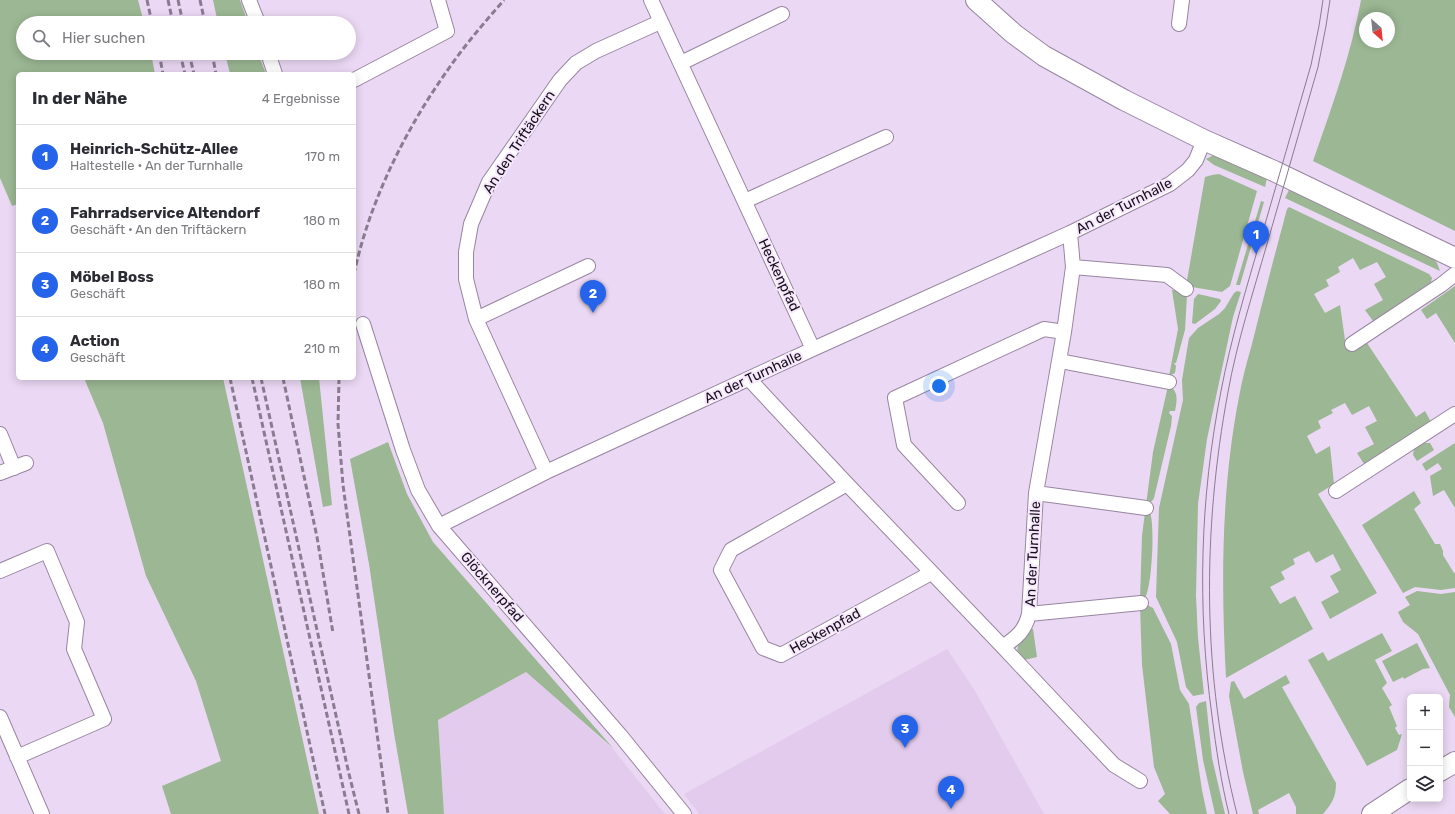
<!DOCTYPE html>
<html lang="de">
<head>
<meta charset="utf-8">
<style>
	:root { --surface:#fff; --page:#f2f2f3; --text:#2b2b33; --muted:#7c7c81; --line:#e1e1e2; --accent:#2563eb }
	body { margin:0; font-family:Rubik,sans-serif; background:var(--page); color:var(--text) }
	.controls { position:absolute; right:12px; bottom:12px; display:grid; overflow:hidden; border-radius:6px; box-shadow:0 2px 10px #0003 }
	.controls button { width:36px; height:36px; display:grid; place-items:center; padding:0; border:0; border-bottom:1px solid var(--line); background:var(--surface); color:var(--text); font:20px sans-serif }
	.compass { position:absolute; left:1359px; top:12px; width:36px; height:36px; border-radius:50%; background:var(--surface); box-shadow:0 2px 10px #0003; rotate:153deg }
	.you { position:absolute; left:939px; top:386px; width:14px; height:14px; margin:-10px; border:3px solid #fff; border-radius:50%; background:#1a73e8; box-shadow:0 0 0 6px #1a73e833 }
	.badge { display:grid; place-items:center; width:26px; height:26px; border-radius:50%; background:var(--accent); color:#fff; font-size:13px; font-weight:700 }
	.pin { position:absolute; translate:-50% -33px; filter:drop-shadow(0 1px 2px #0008) }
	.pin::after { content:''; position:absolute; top:21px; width:14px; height:12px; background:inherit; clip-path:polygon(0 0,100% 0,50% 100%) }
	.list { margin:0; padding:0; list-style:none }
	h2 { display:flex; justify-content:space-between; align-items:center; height:52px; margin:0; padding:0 16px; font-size:17px }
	h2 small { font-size:13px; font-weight:400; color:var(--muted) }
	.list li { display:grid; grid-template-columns:26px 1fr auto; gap:12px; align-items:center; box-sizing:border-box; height:64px; padding:0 16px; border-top:1px solid var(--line) }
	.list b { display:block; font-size:15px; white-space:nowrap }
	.list p { margin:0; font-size:13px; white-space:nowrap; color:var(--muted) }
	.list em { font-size:13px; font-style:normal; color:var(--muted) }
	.icon { flex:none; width:22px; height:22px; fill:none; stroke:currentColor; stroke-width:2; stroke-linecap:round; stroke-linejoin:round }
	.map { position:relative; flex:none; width:1455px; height:814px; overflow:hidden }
	.search { position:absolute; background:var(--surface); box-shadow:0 2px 10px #0003; left:16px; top:16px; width:340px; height:44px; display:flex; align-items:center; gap:10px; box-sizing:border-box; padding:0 14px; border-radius:22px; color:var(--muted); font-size:15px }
	.panel { position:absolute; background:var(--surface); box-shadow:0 2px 10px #0003; left:16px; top:72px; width:340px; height:308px; border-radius:6px }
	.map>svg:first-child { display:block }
	.built { fill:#e3cbed }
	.green { fill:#9bb793; fill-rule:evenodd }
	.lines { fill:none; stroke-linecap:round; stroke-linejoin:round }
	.minor-casing { stroke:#9886a0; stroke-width:16 }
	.secondary-casing { stroke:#9886a0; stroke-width:22 }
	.minor { stroke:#fff; stroke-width:14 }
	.secondary { stroke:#fff; stroke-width:20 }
	.tram { stroke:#897c90; stroke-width:1 }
	.rail { stroke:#897c90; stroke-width:3; stroke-dasharray:6 3; stroke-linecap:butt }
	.labels { text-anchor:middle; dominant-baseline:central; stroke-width:4; stroke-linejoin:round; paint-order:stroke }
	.street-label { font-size:14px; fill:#161019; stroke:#f6e7fd }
</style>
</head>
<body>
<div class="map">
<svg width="1455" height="814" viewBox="0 0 1455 814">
	<rect width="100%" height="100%" fill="#ebd8f4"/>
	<path class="built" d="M947,649L974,689L1044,814H699L684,794Z
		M526,672L613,749L665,814H444L438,720Z"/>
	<path class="green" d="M0,0H138L144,23H23V53H151L155,74H18V204L12,206L0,178Z
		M213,0H240L248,23H218Z
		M1361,0H1455V231L1313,161C1331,109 1351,55 1361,0ZM1365,18H1389V42H1365Z
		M225,53H258L266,74H230Z
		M1214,155L1267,178L1265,187L1214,165L1206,159Z
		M1219,174L1257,191L1230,286L1222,292L1186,286L1205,177L1212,175Z
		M1289,190L1434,259L1437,263L1440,271L1285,198Z
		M1261,201L1264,202L1240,285H1236Z
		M1289,207L1429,274L1432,278L1431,282L1373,321L1365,310L1383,300L1374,284L1386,277L1377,262L1360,270L1353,258L1338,267L1340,272L1326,280L1329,286L1314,294L1325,313L1340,305L1345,340L1352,352L1367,343L1416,417L1425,411L1431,422L1364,464L1357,453L1374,444L1365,427L1377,421L1369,406L1352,415L1345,403L1331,410L1333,413L1318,421L1321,428L1307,436L1316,454L1330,446L1334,484L1318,494L1377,593L1330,619L1321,602L1339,592L1330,576L1341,570L1333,554L1316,563L1309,551L1293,559L1295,564L1281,572L1285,579L1270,587L1280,604L1295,596L1313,629L1226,678C1221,585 1221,489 1239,397C1242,379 1247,362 1252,344C1263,299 1275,254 1287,209Z
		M1455,286V343L1436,313L1427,319L1421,310Z
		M1172,290L1185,291L1187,295L1185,330L1176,363H1174L1176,366L1175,373L1169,376L1178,329Z
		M1237,291L1241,292L1233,317L1207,439L1198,504L1196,596L1198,638L1204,694L1193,696L1186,687L1177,642L1156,597L1159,508L1183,400L1182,380L1189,338L1198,328L1219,314L1225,308L1234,293Z
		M1198,294L1220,299L1221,301L1215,309L1195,324L1192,323L1194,299Z
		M84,378H223L319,814H171L162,786L221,761L196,681L146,576L103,423Z
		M300,378H319L332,505L323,507Z
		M1168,386C1179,390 1177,401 1175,411H1170L1169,413L1172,416L1171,426L1154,498L1152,501L1146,505L1153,452Z
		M388,442L407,494L433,542L613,748L526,672L438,720L444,814H408L394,733L369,564L350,459Z
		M1424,443H1430L1434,450L1417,461L1413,455L1414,449Z
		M1455,443V508L1444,490L1433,496L1430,476L1442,469L1438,463L1426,471L1422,464Z
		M1414,491L1421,503L1414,509L1435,544H1440L1443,551V555L1454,573H1455V588L1441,590L1415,587L1403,593L1362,525Z
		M1145,512L1150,513C1155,525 1152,587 1145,598L1140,600L1142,536Z
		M1417,591L1441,594L1455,592V717L1449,707L1450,695L1418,634L1403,622L1398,612L1410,605L1405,597Z
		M1140,606H1149L1153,608L1171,644L1180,690L1189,704L1202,790L1207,814H1170L1158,801L1165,794L1154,767L1142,665Z
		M1031,629H1033L1037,657L1024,660L1017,653L1018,645Z
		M1382,633L1392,651L1375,660L1387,683L1382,688L1392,705L1389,707L1397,726L1395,728L1399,735L1402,734L1397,750L1367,766L1308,660L1323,652L1328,661Z
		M1417,643L1430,668L1423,669L1404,679L1403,677L1393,682L1382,661Z
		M1286,675L1290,683L1282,687L1336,783C1336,798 1332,803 1323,814H1296V807L1289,793L1258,810L1259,814H1253L1243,772L1229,696L1231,682L1234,681L1244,699Z
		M1206,701L1212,758L1225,814H1215L1203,760L1196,707L1199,703Z"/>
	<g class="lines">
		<g class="minor-casing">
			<path id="minor" d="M249,0L258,23
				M651,0L813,349
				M1179,24L1182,0
				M268,53L275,74
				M681,63L782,14
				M354,80L447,31L438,0
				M745,201L886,137
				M1073,267L1167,275L1186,289
				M476,319L588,266
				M363,324L403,450L418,490L439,526L620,735L684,814
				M1352,344L1441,285L1455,274
				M1060,361L1169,382
				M749,379L847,484L1003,647L1114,765L1140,781
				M0,434L14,468
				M546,472L476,319L466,279V252L471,224L489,182L560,80L576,63L596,51L660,22
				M0,473L26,463
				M847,484L731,550L721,570L763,648L781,655L931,573
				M1336,491L1455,414
				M1036,493L1146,508
				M958,503L904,445L895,398L1044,329L1064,332
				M439,526L546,472L813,349L1070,233L1170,184L1188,170L1196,160L1204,140
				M0,571L47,551L77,622L74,649L104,719L17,757
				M1029,614L1141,603
				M1003,647C1017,637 1025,631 1029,614L1036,493L1064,332L1073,267L1070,233
				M0,717L42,814"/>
		</g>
		<g class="secondary-casing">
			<path id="secondary" d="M976,0L1014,34L1044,56L1124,100L1204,140L1274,171L1455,258
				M1440,771L1455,762
				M1372,814L1410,789"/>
		</g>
		<use href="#minor" class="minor"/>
		<use href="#secondary" class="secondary"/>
		<path class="tram" d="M1229,814C1221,782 1216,748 1212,716C1197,607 1200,498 1221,391C1231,339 1246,289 1261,238C1278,180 1294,123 1311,65L1319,26L1323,0
			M1237,814C1202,676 1202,532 1228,392C1237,342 1253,293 1267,244C1284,185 1301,126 1318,67L1326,26L1330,0"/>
		<path class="rail" d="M147,0L152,23
			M168,0L173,23
			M178,0L183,23
			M200,0L205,23
			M159,53L163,74
			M180,53L185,74
			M189,53L194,74
			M212,53L216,74
			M354,274C369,203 405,130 447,71C464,46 484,23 504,0
			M230,378L325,814
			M252,378L349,814
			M261,378L349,774L359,814
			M283,378L317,537L333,633
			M339,378L338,424L343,485L388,814"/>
	</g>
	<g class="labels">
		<g class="street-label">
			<text transform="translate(519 142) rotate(-57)">An den Triftäckern</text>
			<text transform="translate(1124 206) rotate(-27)">An der Turnhalle</text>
			<text transform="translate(779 275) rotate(65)">Heckenpfad</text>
			<text transform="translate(753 377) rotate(-25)">An der Turnhalle</text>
			<text transform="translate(1033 554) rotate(-87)">An der Turnhalle</text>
			<text transform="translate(492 587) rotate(49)">Glöcknerpfad</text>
			<text transform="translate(825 631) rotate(-29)">Heckenpfad</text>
		</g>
	</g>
</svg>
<div class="controls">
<button>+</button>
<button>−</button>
<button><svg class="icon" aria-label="layers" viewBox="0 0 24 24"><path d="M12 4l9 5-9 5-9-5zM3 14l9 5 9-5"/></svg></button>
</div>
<svg class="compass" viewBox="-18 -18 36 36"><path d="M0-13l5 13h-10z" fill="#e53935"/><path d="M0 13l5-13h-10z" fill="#7c7c81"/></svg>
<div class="you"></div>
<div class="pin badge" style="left:1256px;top:254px">1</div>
<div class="pin badge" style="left:593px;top:313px">2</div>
<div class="pin badge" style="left:905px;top:748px">3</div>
<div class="pin badge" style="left:951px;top:809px">4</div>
<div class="search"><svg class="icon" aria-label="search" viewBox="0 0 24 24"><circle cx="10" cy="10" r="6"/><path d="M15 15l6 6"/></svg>Hier suchen</div>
<section class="panel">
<h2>In der Nähe<small>4 Ergebnisse</small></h2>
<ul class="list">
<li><span class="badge">1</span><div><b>Heinrich-Schütz-Allee</b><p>Haltestelle · An der Turnhalle</p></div><em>170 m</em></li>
<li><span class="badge">2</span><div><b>Fahrradservice Altendorf</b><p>Geschäft · An den Triftäckern</p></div><em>180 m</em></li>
<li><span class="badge">3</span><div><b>Möbel Boss</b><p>Geschäft</p></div><em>180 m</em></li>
<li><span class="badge">4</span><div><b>Action</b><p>Geschäft</p></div><em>210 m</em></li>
</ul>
</section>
</div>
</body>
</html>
